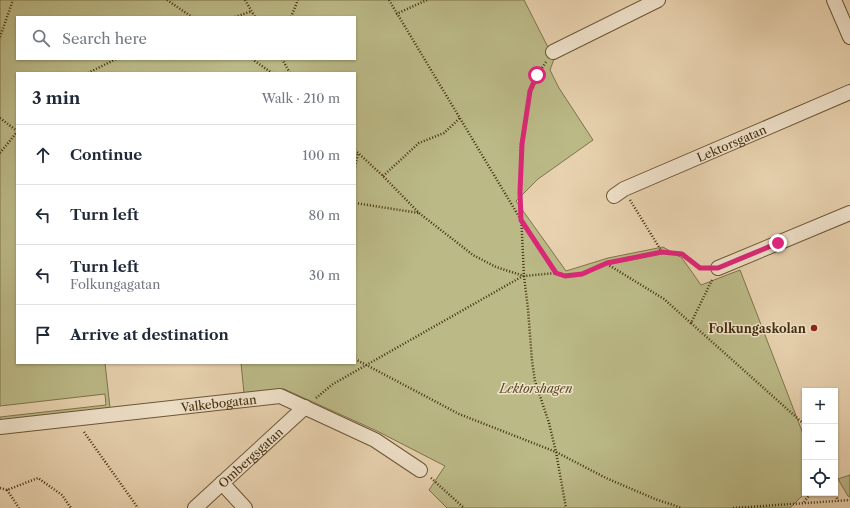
<!DOCTYPE html>
<html lang="en">
<head>
<meta charset="utf-8">
<style>
	:root { --surface:#fff; --page:#f2f2f3; --text:#1f2937; --muted:#747a83; --line:#e0e1e3 }
	body { margin:0; font-family:"Libre Caslon Text",serif; background:var(--page); color:var(--text) }
	.controls { position:absolute; right:12px; bottom:12px; display:grid; overflow:hidden; border-radius:0px; box-shadow:0 1px 3px #0004 }
	.controls button { width:36px; height:36px; display:grid; place-items:center; padding:0; border:0; border-bottom:1px solid var(--line); background:var(--surface); color:var(--text); font:20px sans-serif }
	.stop { position:absolute; width:12px; height:12px; margin:-9px; border:3px solid #db2777; border-radius:50%; background:#fff }
	.stop.end { background:#db2777; border-color:#fff; box-shadow:0 1px 4px #0008 }
	.list { margin:0; padding:0; list-style:none }
	h2 { display:flex; justify-content:space-between; align-items:center; height:52px; margin:0; padding:0 16px; font-size:17px }
	h2 small { font-size:13px; font-weight:400; color:var(--muted) }
	.list li { display:grid; grid-template-columns:26px 1fr auto; gap:12px; align-items:center; box-sizing:border-box; height:60px; padding:0 16px; border-top:1px solid var(--line) }
	.list b { display:block; font-size:15px; white-space:nowrap }
	.list p { margin:0; font-size:13px; white-space:nowrap; color:var(--muted) }
	.list em { font-size:13px; font-style:normal; color:var(--muted) }
	.icon { flex:none; width:22px; height:22px; fill:none; stroke:currentColor; stroke-width:2; stroke-linecap:round; stroke-linejoin:round }
	.map { position:relative; flex:none; width:850px; height:508px; overflow:hidden }
	.search { position:absolute; background:var(--surface); box-shadow:0 1px 3px #0004; left:16px; top:16px; width:340px; height:44px; display:flex; align-items:center; gap:10px; box-sizing:border-box; padding:0 14px; border-radius:0px; color:var(--muted); font-size:15px }
	.panel { position:absolute; background:var(--surface); box-shadow:0 1px 3px #0004; left:16px; top:72px; width:340px; height:292px; border-radius:0px }
	.map>svg:first-child { display:block }
	.green { fill:#bbba87; stroke:#7e744a; fill-rule:evenodd }
	.lines { fill:none; stroke-linecap:round; stroke-linejoin:round }
	.minor-casing { stroke:#6c5635; stroke-width:16 }
	.path { stroke:#422d0c; stroke-width:2.5; stroke-dasharray:1 2; stroke-linecap:butt }
	.minor { stroke:#f0e2cb; stroke-width:14 }
	.route { stroke:#db2777; stroke-width:5 }
	.poi-dot { fill:#8f2418; stroke:#f0e2cb; stroke-width:1.5 }
	.labels { text-anchor:middle; dominant-baseline:central; stroke-width:3; stroke-linejoin:round; paint-order:stroke }
	.street-label { font-size:12px; fill:#422d0c; stroke:#f0e2cb }
	.poi-label { font-size:12px; font-weight:bold; fill:#422d0c; stroke:#f0e2cb; text-anchor:end }
	.park-label { font-size:12px; font-style:italic; fill:#5a4925; stroke:#f0e2cb }
</style>
</head>
<body>
<div class="map">
<svg width="850" height="508" viewBox="0 0 850 508">
	<rect width="100%" height="100%" fill="#e8d2af"/>
	<filter id="stains"><feTurbulence type="fractalNoise" baseFrequency=".005" numOctaves="4"/><feColorMatrix values="0 0 0 0 .2 0 0 0 0 .09 0 0 0 0 .02 0 0 0 .5 -.17"/></filter>
	<radialGradient id="worn" r=".72"><stop offset=".6" stop-color="#630" stop-opacity="0"/><stop offset="1" stop-color="#630" stop-opacity=".3"/></radialGradient>
	<path class="green" d="M0,0H524L554,59L550,70L559,88L593,140L538,179L516,201L566,271L608,258L663,247L682,258L701,285L740,270L805,439V493L790,508H447L429,490L445,466L377,431L284,389L244,393L241,363H355V73H17V363H105L110,408L0,420V417L106,405L105,394L0,406ZM17,17H355V59H17Z
		M850,475V497L848,496L838,479Z"/>
	<g class="lines">
		<g class="minor-casing">
			<g id="minor">
				<path d="M834,0L850,37"/>
				<path d="M553,52L658,0"/>
				<path id="s1" d="M614,196L624,189L850,92"/>
				<path d="M718,268L850,213"/>
				<path id="s2" d="M0,427L280,396L375,440L420,470"/>
				<path d="M222,483L245,508"/>
				<path id="s3" d="M195,508L305,407"/>
			</g>
		</g>
		<path class="path" d="M167,0L192,17
			M245,0L255,17
			M389,0L521,220L556,273
			M396,14L427,0
			M235,17L252,11
			M291,17L298,0
			M0,37L13,0
			M252,59L272,73
			M282,59L290,73
			M546,62L537,75L530,91L521,144L520,192L524,276L528,309L532,361L535,381L549,423L556,452L566,508
			M88,73L116,59
			M0,118L17,131
			M355,150L383,176L419,213L473,255L496,267L524,276L556,273L573,276L582,275L607,263L662,252L682,254L691,262L704,269
			M0,153L17,132
			M355,167L358,154
			M383,176L419,143L444,133L460,118
			M630,200L662,252
			M355,203L419,213
			M607,264L664,299L691,323
			M712,280L691,323L805,425
			M355,359L459,414L556,452L606,478L655,499L682,508
			M316,398L333,384L523,276
			M84,432L138,508
			M431,478L464,508
			M0,488L7,490L38,478L62,495L71,508
			M7,490L19,508
			M835,492L838,501
			M804,502L811,493
			M733,508L850,500"/>
		<use href="#minor" class="minor"/>
	</g>
	<g class="lines">
		<path class="route" d="M537,75L530,91L522,144L520,192L521,220L556,273L565,276L582,274L607,263L662,252L682,254L700,268H718L778,243"/>
	</g>
	<circle class="poi-dot" cx="814" cy="328" r="4"/>
	<g class="labels">
		<g class="street-label">
			<text stroke="none"><textPath href="#s1" startOffset="129">Lektorsgatan</textPath></text>
			<text stroke="none"><textPath href="#s2" startOffset="220">Valkebogatan</textPath></text>
			<text stroke="none"><textPath href="#s3" startOffset="75">Ombergsgatan</textPath></text>
		</g>
		<g class="poi-label">
			<text x="806" y="328">Folkungaskolan</text>
		</g>
		<g class="park-label">
			<text x="536" y="388">Lektorshagen</text>
		</g>
	</g>
	<rect width="100%" height="100%" filter="url(#stains)"/>
	<rect width="100%" height="100%" fill="url(#worn)"/>
</svg>
<div class="controls">
<button>+</button>
<button>−</button>
<button><svg class="icon" aria-label="locate" viewBox="0 0 24 24"><circle cx="12" cy="12" r="6"/><path d="M12 2v4M12 18v4M2 12h4M18 12h4"/></svg></button>
</div>
<div class="stop" style="left:537px;top:75px"></div>
<div class="stop end" style="left:778px;top:243px"></div>
<div class="search"><svg class="icon" aria-label="search" viewBox="0 0 24 24"><circle cx="10" cy="10" r="6"/><path d="M15 15l6 6"/></svg>Search here</div>
<section class="panel">
<h2>3 min<small>Walk · 210 m</small></h2>
<ul class="list">
<li><svg class="icon" aria-label="ahead" viewBox="0 0 24 24"><path d="M12 20V5M6 11l6-6 6 6"/></svg><div><b>Continue</b></div><em>100 m</em></li>
<li><svg class="icon" aria-label="left" viewBox="0 0 24 24"><path d="M17 20v-9H6M10 6l-5 5 5 5"/></svg><div><b>Turn left</b></div><em>80 m</em></li>
<li><svg class="icon" aria-label="left" viewBox="0 0 24 24"><path d="M17 20v-9H6M10 6l-5 5 5 5"/></svg><div><b>Turn left</b><p>Folkungagatan</p></div><em>30 m</em></li>
<li><svg class="icon" aria-label="arrive" viewBox="0 0 24 24"><path d="M6 21V4h12l-3 4 3 4H6"/></svg><div><b>Arrive at destination</b></div></li>
</ul>
</section>
</div>
</body>
</html>
